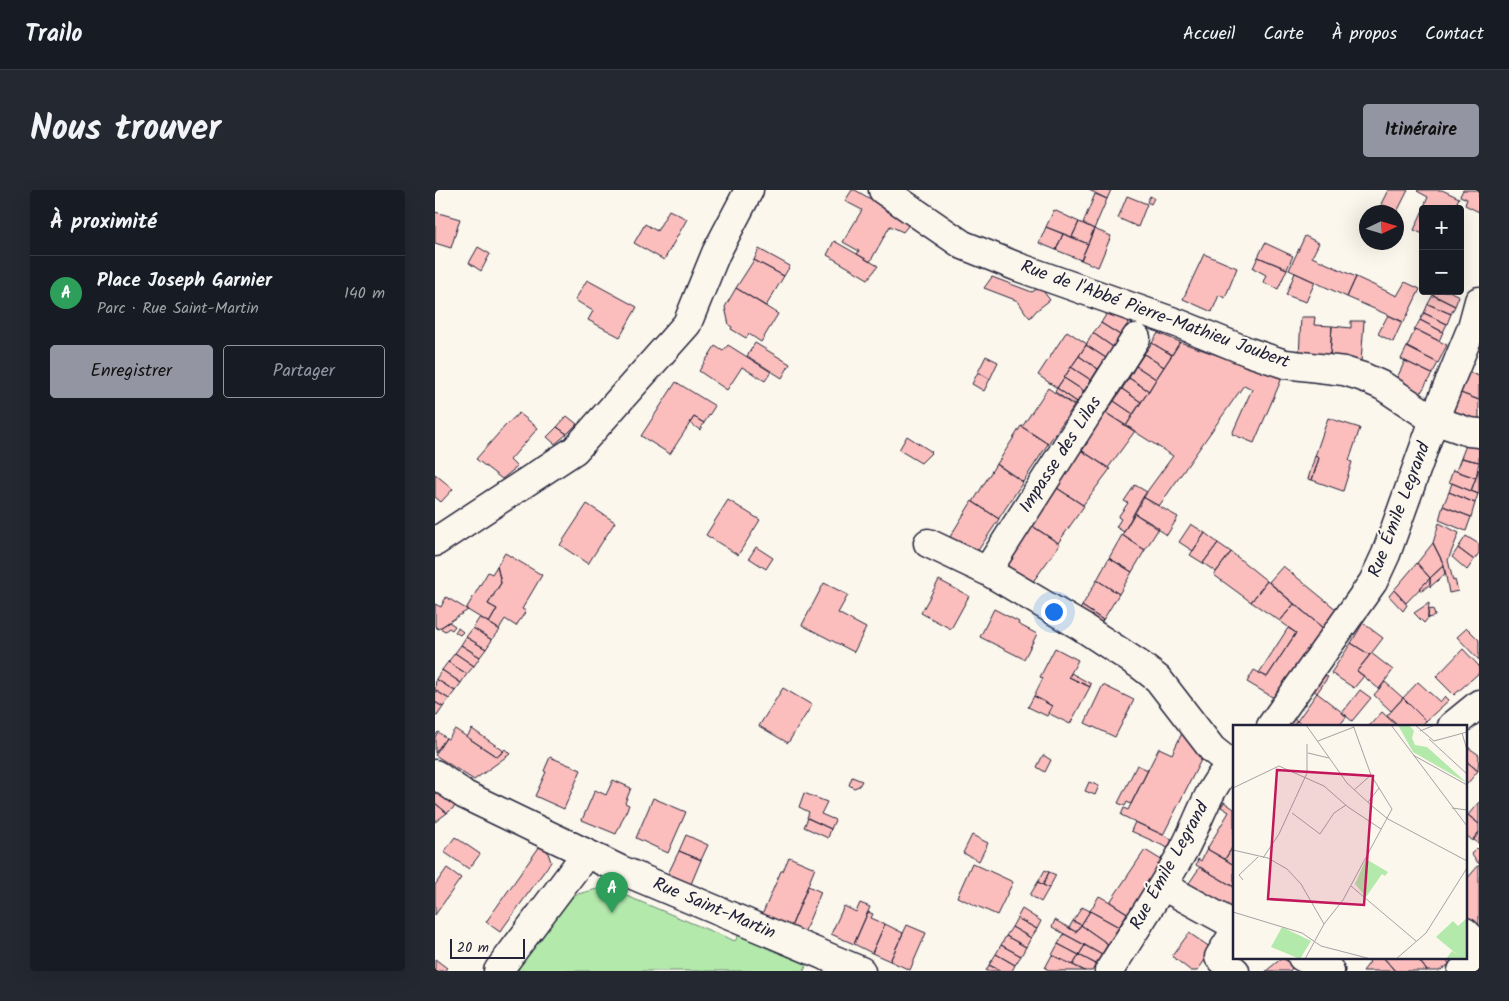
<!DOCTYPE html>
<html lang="fr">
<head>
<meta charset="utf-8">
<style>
	:root { --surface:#171b24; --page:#242831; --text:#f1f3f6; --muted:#9ea1a6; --line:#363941; --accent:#9495a2 }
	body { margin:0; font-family:Kalam,sans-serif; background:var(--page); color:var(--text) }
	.controls { position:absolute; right:15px; top:15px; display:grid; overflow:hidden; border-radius:5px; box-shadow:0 5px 20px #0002 }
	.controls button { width:45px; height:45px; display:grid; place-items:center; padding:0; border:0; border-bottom:1px solid var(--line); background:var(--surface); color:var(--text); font:25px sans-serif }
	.compass { position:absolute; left:924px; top:15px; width:45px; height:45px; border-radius:50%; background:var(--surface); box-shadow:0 5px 20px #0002; rotate:86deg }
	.scale { position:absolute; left:15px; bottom:12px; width:75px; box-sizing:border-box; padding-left:5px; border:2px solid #22223b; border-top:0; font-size:14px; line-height:18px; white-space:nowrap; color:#22223b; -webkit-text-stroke:4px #fbf7ec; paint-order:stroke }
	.you { position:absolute; left:618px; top:421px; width:18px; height:18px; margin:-12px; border:4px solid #fff; border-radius:50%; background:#1a73e8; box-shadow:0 0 0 8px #1a73e833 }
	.badge { display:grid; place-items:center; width:32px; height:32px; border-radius:50%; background:var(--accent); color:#fff; font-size:16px; font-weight:700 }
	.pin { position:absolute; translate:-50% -41px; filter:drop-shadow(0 1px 2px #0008) }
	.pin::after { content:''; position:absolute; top:26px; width:18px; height:15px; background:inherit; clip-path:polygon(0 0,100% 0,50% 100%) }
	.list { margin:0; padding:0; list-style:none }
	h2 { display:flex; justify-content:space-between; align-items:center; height:65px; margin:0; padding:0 20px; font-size:21px }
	h2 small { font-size:16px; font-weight:400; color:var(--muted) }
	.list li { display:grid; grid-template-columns:32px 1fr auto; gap:15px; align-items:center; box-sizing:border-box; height:75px; padding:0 20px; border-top:1px solid var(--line) }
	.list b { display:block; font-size:19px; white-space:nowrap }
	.list p { margin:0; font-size:16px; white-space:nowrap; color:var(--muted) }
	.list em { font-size:16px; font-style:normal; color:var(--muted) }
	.actions { display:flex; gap:10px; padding:15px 20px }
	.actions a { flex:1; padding:11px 0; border:1px solid var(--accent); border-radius:5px; text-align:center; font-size:18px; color:var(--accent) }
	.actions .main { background:var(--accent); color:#111 }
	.map { position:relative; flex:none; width:1044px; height:781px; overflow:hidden; border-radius:5px }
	header { display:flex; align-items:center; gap:30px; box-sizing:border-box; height:70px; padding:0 25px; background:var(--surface); border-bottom:1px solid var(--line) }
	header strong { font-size:24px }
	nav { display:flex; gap:28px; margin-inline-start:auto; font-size:18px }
	.intro { display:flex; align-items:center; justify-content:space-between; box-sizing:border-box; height:120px; padding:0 30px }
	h1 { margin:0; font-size:35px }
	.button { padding:12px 22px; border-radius:5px; background:var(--accent); color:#111; font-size:18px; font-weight:700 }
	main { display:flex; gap:30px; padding:0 30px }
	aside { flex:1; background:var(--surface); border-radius:5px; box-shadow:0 5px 20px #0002 }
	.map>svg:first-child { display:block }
	.green { fill:#b3e9ab; stroke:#6a8673 }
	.building { fill:#fbbebd; stroke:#22223b }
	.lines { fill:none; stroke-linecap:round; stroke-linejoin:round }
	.minor-casing { stroke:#22223b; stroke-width:31 }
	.minor { stroke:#fbf7ec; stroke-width:28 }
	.labels { text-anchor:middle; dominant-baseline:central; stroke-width:4; stroke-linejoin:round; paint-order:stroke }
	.street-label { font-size:18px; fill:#22223b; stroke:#fbf7ec }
	.inset-road { fill:none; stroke:#a4a2a5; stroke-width:1 }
	.view { fill:#c2185b; fill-opacity:0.15; stroke:#c2185b; stroke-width:2.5 }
	.inset-edge { fill:none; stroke:#22223b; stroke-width:2.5 }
</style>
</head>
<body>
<header>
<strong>Trailo</strong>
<nav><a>Accueil</a><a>Carte</a><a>À propos</a><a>Contact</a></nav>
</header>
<div class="intro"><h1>Nous trouver</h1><a class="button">Itinéraire</a></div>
<main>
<aside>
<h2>À proximité<small></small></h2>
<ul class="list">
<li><span class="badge" style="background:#2e9e5b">A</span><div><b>Place Joseph Garnier</b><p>Parc · Rue Saint-Martin</p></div><em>140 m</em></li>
</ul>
<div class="actions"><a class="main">Enregistrer</a><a>Partager</a></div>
</aside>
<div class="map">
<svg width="1044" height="781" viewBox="0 0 1044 781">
	<rect width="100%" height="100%" fill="#fbf7ec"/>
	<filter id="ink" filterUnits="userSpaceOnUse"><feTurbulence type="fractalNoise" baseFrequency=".02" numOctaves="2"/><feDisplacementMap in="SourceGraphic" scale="10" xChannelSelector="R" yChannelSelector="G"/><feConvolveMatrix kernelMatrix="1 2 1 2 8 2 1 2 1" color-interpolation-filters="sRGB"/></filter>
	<g filter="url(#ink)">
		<path class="green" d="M170,697L300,751L307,740L373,771L369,781H79L135,706Z"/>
		<path class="building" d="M417,0H420L476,32L468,42L455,36L435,72L422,64L424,61L408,52L427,20L410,11Z
			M654,0H676L672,9Z
			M953,0H973L962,22L946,14Z
			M983,0H1007L1024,8L1022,12H1023L1020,19H988L993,7L982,1Z
			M1028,0H1044V22L1030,15L1032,9L1025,6Z
			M660,4L672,9L659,39L648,33Z
			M692,6L712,14L703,37L683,28Z
			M715,6L719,8L716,14L712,12Z
			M234,20L252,29L229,70L199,53L210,34L222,41Z
			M619,20L644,32L637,47L611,37Z
			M988,20V44L979,40Z
			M0,22L25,29L16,58L0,53Z
			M644,32L659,39L653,54L637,47Z
			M611,37L628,44L621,60L604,53Z
			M659,39L676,46L663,77L646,70Z
			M628,44L653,54L646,70L621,60Z
			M870,46L884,53L877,67L921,87L912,107L854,80Z
			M399,51L443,76L433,89L392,65Z
			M830,53L858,66L852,79L823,67Z
			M43,57L55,64L46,81L34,73Z
			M324,59L355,76L349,86L319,70Z
			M769,64L802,78L790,108L784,105L777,122L748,109Z
			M823,67L852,79L843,99L828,92L831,85L818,78Z
			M319,70L349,86L331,116L301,98Z
			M860,83L880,92L871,112L851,105Z
			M557,87L597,102L605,97L615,110L602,120L595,128L590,122L583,111L549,98Z
			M921,87L962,106L970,92L985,99L969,132L912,107Z
			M152,90L202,117L185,147L153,130L158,121L140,110Z
			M301,98L343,124L326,152L314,144L311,148L296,139L297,137L294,135L290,117Z
			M1000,101H1014L1024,106L1020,116L998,105Z
			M998,105L1020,116L1016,124L993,114Z
			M993,114L1016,124L1012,134L989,123Z
			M672,123L694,132L685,145L666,133Z
			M989,123L1012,134L1008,142L985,130Z
			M953,125L967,132L958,152L943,144Z
			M866,127H880L879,135L897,136L895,166L864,167Z
			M985,130L1008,142L1004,151L980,139Z
			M916,131H929L926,172L909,170L895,166L897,136L916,138Z
			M666,133L685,145L678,157L658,143Z
			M980,139L1012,155L1003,173L972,157Z
			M632,141L652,154L622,198L603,185Z
			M658,143L678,157L671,168L651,155Z
			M723,143L745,152L737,165L717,153Z
			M745,152L847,188L819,253L797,244L817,199L809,195L724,316L708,307L738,266L691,236Z
			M320,153L355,174L347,188L312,166Z
			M717,153L737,165L729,177L709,164Z
			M293,155L336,182L330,191L307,177L292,200L264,181L280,156L288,161Z
			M651,155L671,168L663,179L644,166Z
			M972,157L1003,173L997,184L966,169Z
			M709,164L729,177L721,189L701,176Z
			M551,166L563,172L555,189L543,182Z
			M644,166L663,179L656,190L636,177Z
			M970,171L997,184L985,204L960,192Z
			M701,176L721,189L714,201L694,188Z
			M636,177L656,190L649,201L629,188Z
			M543,182L555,189L549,201L537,194Z
			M1033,182L1044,186V210L1023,202Z
			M629,188L649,201L642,212L622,198Z
			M694,188L714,201L706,212L687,199Z
			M241,192L280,216L269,233L259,227L235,264L206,246Z
			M613,198L639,216L613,254L587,237Z
			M622,198L642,212L639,215L620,202Z
			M687,199L706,212L698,224L679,211Z
			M1023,202L1044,210V235L1017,225Z
			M679,211L698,224L691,236L671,223Z
			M84,223L103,238L75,270L82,277L67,289L41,269L70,236Z
			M671,223L700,241L673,278L647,261L653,252L651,251Z
			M132,226L142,234L132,244L122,237Z
			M259,227L269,233L265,240L255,233Z
			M893,228L925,238L914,271L917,272L908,301L877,290L884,268L880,266Z
			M586,236L613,254L588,292L562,274Z
			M122,237L132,244L120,254L112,247Z
			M472,246L497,262L486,273L464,260Z
			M1033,250H1044V272L1026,268Z
			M646,260L675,279L648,315L622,298Z
			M880,266L884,268L877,290L873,289Z
			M1026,268L1044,272L1041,288L1021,281Z
			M561,274L588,292L564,328V329L538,312Z
			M1044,279V304L1036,301Z
			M1018,280L1041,288L1036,301L1014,292Z
			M0,284L18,299L6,312L0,307Z
			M1017,293L1043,304L1040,313L1014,302Z
			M700,295L712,302L689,342L681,337L686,329L683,327L693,313L689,311Z
			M622,298L649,316L623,353L597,336L604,327L603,326Z
			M1014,302L1040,313L1036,327L1008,316Z
			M708,307L743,327L732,345L699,323Z
			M293,310L325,330L303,365L271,345Z
			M537,311L564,329L536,371L510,355Z
			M152,314L180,332L153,374L125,355Z
			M1008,316L1036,327L1031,341L1004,330Z
			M699,323L724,338L710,360L687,345Z
			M1004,333L1024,343L1013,370L1018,391L1020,390L1023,401L1014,403L1009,375L998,353Z
			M756,334L770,343L758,361L744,352Z
			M596,335L625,354L597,393L571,376Z
			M770,343L783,353L768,373L755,365Z
			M687,345L710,360L697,382L674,368Z
			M1031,346L1044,354V363L1039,370L1023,358Z
			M783,353L796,362L781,382L768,373Z
			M998,353L1009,375L995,388L982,373Z
			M321,357L338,368L331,379L314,368Z
			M1023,358L1039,370L1032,380L1017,367Z
			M796,362L832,391L816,412L779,385Z
			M70,363L107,385L87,419L91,421L81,436L70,429L64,439L54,433L62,419L53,414L66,393L62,376Z
			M674,368L697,382L684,404L662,390Z
			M982,373L995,388L971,413L959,400Z
			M62,376L66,393L53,414L62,419L54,433L31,419L53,382L57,384Z
			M848,376L902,420L889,439L834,392Z
			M1008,376L1010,384L995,397V388Z
			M995,388V394L987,401L984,399Z
			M504,390L534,406L516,439L486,423Z
			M662,390L684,404L668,430L647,416Z
			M832,391L859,414L845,431L816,412Z
			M389,393L413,405L403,423L431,438L419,462L367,435Z
			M959,400L972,415L968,421L954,406Z
			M11,407L33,420L3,439L0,436V414L6,417Z
			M994,413L993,428L989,433L979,423Z
			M859,414L889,439L839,508L812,492L819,480L832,487L861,443L845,431Z
			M647,416L668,430L664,436L644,422Z
			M559,419L584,432L583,434L602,444L589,469L545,447Z
			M998,419L1000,426L993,428V420Z
			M45,427L65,440L57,450L38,438Z
			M14,432L20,436L17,440L14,438L10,441L5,438Z
			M928,433L948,448L935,465L916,453Z
			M23,438L28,442L25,445L20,442Z
			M38,438L57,450L51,459L31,447Z
			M853,438L861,443L832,487L824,483Z
			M1032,438L1044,450V470L1022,447Z
			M31,447L51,459L45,467L26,455Z
			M916,453L935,465L922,481L929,486L919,498L896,483Z
			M26,455L45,467L39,476L20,463Z
			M620,458L643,470L634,487L655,497L635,534L613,523L617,516L599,506L608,488L605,487Z
			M1028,459L1044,476V483L1019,505L1001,487Z
			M20,463L39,476L32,484L13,472Z
			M936,463L958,480L944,499L922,481Z
			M13,472L32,484L26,493L7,480Z
			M7,480L26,493L20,501L1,489Z
			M636,483L656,494L655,497L634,487Z
			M885,483L893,487L882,503L875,497Z
			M1,489L20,501L14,509L0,500Z
			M950,492L968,508L956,521L939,505Z
			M983,492L1005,512L1010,506L1014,510L991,531L968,508Z
			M668,495L699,510L680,547L650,533Z
			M348,498L377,515L353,553L324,536Z
			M0,500L14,509L8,517L0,512Z
			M925,500L936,508L917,531L907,523Z
			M882,503L912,526L904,536H868L862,531Z
			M599,506L617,516L612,526L593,517Z
			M968,508L991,531L986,536H963L952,526Z
			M0,512L8,517L2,526L0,525Z
			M947,522L962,536H934Z
			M855,525L862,531L858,536H847Z
			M20,539L62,567L70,559L75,564L39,590L0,565L11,548L13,549Z
			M37,539L69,561L62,567L32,547Z
			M749,539L768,566L728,645L686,625L689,618L693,620L724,558L737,564Z
			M3,542L11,548L0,563V547Z
			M1030,555L1044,565L1043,581L1030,570Z
			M608,565L616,570L610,582L602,577Z
			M115,567L146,580L129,619L100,606L111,582L109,581Z
			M1030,570L1043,581L1032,594L1030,592Z
			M702,575L713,580L696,614L692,612L690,616L683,613Z
			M417,587L427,591L424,596L419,598L414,595Z
			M178,590L196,598L190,613L194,615L181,644L147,630L160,600L171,605Z
			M654,592L664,596L660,605L650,601Z
			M0,598L27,611L12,623L0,613Z
			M369,603L392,612L386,624L400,630L396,639L372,628L374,622L364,617Z
			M218,608L251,622L233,663L201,648Z
			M789,612L799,619V655L790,669L772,659L794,622L786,617Z
			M1044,612V634L1033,625Z
			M0,613L12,623L0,632Z
			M1033,625L1044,634V642L1038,651L1030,644V629Z
			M373,628L396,639L393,648L369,637Z
			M700,632L737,649L733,658L696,641Z
			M1044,642V654L1038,649Z
			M251,645L273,655L266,670L244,661Z
			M537,645L553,653L544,671L528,663Z
			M20,647L45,664L34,679L9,662Z
			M799,655V675L790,669Z
			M105,656L112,660L116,672L65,742L51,732Z
			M1042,658L1044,660V674L1036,664Z
			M772,659L799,675V697L761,675L763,669L766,671Z
			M710,660L728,671L712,699L694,724L675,712Z
			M244,661L266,670L256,694L233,684Z
			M354,667L380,678L356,737L327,725L346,681H348Z
			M537,673L578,692L562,725L522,707Z
			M1044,675V744L1030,732V691Z
			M765,677L799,697V713L794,722L752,696Z
			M12,678L26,688L0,725V695Z
			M610,680L614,682L608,695L603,692Z
			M614,682L621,685L614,698L608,695Z
			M603,692L614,698L606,712L595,705Z
			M373,696L386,702L369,743L356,737Z
			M664,706L675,712L692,723L684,737L655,721Z
			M425,713L435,717L419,754L396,744L409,716L421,722Z
			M647,717L655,721L646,735L638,731Z
			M587,719L606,731L602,739L582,728Z
			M655,721L684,737L673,754L646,735Z
			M433,722L438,724L436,728L450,734L437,763L419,754Z
			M582,728L602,739L596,748L577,737Z
			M620,730L641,742L646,735L673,754L667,765L617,737Z
			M638,731L646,735L641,742L634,738Z
			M450,734L468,743L455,771L437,763Z
			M472,735L491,743L475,780L455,771Z
			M577,737L596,748L591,757L571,746Z
			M754,743L778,759L762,781H756L737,766Z
			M629,744L650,755L644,765L623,754Z
			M571,746L591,757L586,766L566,755Z
			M623,754L644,765L638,775L617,765Z
			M566,755L586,766L580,775L561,764Z
			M650,755L667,765L661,774L644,765Z
			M561,764L580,775L577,781H566L554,775Z
			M617,765L638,775L650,781H616L610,778Z
			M644,765L661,774L657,781H650L638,775Z
			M929,767H948L960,781H928L935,772Z
			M948,767H982L992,781H960Z
			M982,767H1008L1015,774L1004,781H992Z
			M1008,767H1026L1015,774Z
			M847,768L859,775L855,781H831Z
			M0,769L12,778L9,781H0Z
			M554,775L566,781H551Z"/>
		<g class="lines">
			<g class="minor-casing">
				<path id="minor" d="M448,0L528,55L583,77L745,134L814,162L850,174L909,181L928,187L948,196L999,230L1034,242L1044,243
					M701,148L552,381L647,437L705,475L723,489L777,559L797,575
					M0,352L140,260L252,134L281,63L314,0
					M493,353L552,381
					M836,536L938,392L951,364L999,230L1037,137L1044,111
					M1017,536L1044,514
					M0,584L30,605L186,680L426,781
					M728,696L799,735
					M1030,742L1044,756
					M799,743L784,767L800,781
					M867,767L895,781
					M63,781L151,664
					M674,781C699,741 725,702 748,661C764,632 773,595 799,572
					M1027,781L1044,767"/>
			</g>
			<use href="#minor" class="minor"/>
		</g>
	</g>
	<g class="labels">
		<g class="street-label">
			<text transform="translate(720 125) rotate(20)">Rue de l'Abbé Pierre-Mathieu Joubert</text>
			<text transform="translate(626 265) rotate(-57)">Impasse des Lilas</text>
			<text transform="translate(965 320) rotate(-69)">Rue Émile Legrand</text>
			<text transform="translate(735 676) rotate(-61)">Rue Émile Legrand</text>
			<text transform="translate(279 719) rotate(23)">Rue Saint-Martin</text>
		</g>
	</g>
	<g transform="translate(798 535)">
		<rect width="234" height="234" fill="#fbf7ec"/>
		<path d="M165,0H176L181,6L179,13L182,20L194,22L234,58L180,27ZM133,134L155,147L152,151L149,149L133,172L122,159ZM234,193V234H213L219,226L226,231L203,212L220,196L225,201ZM49,202L78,216L67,234L38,222Z" fill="#b3e9ab"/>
		<path class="inset-road" d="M73,0L114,58L139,81L155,94L234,136M158,0L234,101M182,0L201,16L234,7M187,6L202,0M229,8L234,25M196,14L234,49M85,16L121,2M75,28L96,33M180,30L234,60M0,63L46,41L91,61L115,82L148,104M121,65L138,50M135,77L146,63M219,83L234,85M59,88L87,109L101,88L113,80M0,125L35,133L54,144L68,159L91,199M30,133L46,109L74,48V19M10,155L6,150L25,132M118,161L183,216M0,187L69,208L88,221L138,234M72,234L91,199L110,175L159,84L138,50L120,0M163,234L193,208L234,143"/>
		<path class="view" d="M44,45L140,51L131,180L35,174Z"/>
		<rect width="234" height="234" class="inset-edge"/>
	</g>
</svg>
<div class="controls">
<button>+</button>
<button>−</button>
</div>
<svg class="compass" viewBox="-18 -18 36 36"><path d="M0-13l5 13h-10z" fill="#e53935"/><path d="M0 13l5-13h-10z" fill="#9ea1a6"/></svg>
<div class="scale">20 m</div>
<div class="you"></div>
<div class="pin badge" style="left:177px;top:723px;background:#2e9e5b">A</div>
</div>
</main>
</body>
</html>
